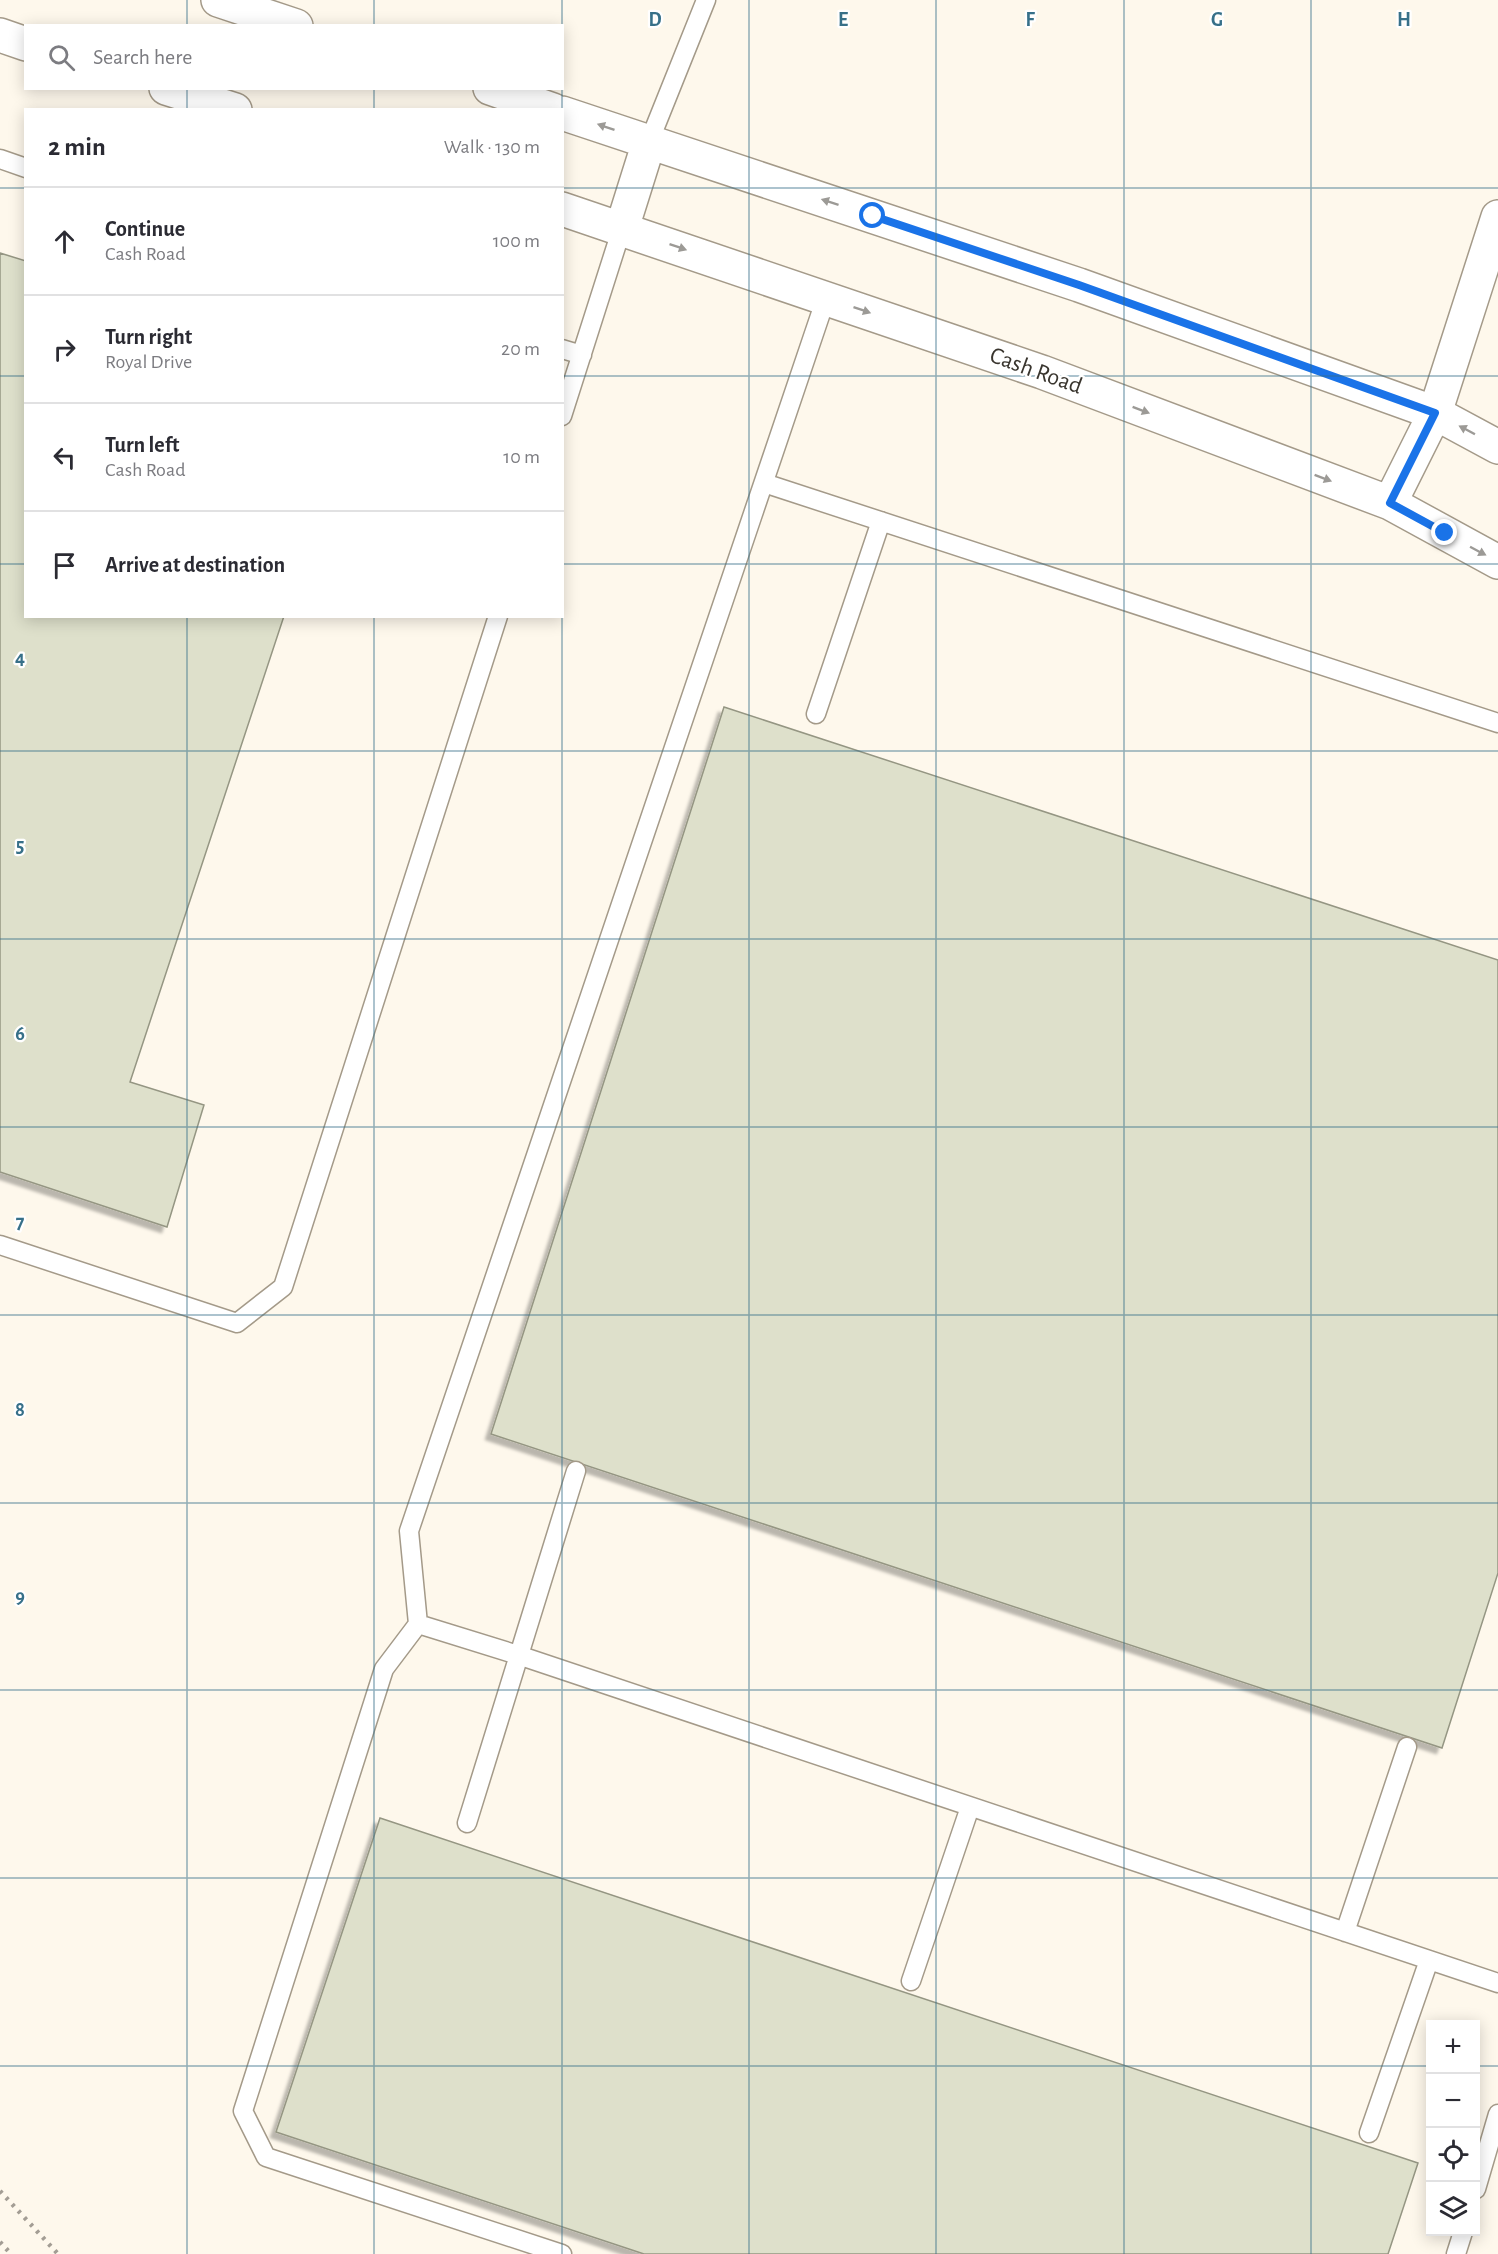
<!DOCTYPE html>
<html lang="en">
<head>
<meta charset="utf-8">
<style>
	:root { --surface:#fff; --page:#f7f7f7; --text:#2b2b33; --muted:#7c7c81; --line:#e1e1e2 }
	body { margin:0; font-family:"Alegreya Sans",sans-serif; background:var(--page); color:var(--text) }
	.controls { position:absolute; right:18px; bottom:18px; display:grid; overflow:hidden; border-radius:0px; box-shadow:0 3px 15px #0003 }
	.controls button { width:54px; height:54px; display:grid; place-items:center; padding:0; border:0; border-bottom:2px solid var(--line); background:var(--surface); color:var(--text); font:30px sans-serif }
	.stop { position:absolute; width:18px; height:18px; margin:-14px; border:4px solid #1a73e8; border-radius:50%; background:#fff }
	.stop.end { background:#1a73e8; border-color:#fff; box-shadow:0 2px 6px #0008 }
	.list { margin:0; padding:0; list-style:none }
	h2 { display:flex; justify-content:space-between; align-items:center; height:78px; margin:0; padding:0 24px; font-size:26px }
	h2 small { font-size:20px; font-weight:400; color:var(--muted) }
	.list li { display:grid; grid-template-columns:39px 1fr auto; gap:18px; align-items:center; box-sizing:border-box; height:108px; padding:0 24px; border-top:2px solid var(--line) }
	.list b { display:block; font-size:22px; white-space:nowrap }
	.list p { margin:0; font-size:20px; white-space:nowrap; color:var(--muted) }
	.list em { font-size:20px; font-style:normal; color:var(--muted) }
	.icon { flex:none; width:33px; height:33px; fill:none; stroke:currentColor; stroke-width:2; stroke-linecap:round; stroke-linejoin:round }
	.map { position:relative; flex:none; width:1498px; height:2254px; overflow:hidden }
	.search { position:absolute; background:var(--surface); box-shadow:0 3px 15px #0003; left:24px; top:24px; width:540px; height:66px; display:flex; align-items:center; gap:15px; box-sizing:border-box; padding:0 21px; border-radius:0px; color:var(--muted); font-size:22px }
	.panel { position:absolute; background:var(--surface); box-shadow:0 3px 15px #0003; left:24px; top:108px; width:540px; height:510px; border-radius:0px }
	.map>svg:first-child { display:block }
	.building { fill:#dee0cb; stroke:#959683; stroke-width:1.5; filter:url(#shadow) }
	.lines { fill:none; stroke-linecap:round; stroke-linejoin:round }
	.service-casing { stroke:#a49a89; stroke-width:21 }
	.minor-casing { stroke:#a49a89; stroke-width:36 }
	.service { stroke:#fff; stroke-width:18 }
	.minor { stroke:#fff; stroke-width:33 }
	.rail { stroke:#a39d94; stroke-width:4.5; stroke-dasharray:3 6; stroke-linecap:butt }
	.oneway { fill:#9c9a96 }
	.route { stroke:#1a73e8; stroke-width:8 }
	.grid { fill:none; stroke:#377089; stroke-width:1.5; stroke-opacity:0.55 }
	.labels { text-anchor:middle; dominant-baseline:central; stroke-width:4.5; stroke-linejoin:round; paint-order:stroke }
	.street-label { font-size:24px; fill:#39352e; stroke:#fff }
	.grid-label { font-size:20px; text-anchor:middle; font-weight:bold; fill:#377089; stroke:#fff; stroke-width:4.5; stroke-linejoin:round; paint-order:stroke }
</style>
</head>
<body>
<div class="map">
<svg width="1498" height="2254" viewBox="0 0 1498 2254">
	<defs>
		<filter id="shadow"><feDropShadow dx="-5.5" dy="5.5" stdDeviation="1.5" flood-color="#0004"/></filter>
	</defs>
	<rect width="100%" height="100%" fill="#fef8ec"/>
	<path class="building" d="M0,253L26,261V616H284L130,1082L204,1105L167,1227L0,1172Z
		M724,707L1498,960V1573L1442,1748L491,1434Z
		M380,1818L1418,2163L1388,2254H644L276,2132Z"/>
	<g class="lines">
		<g class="service-casing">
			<path id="service" d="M649,142L706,0
				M0,159L26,168
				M826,298L409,1531L418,1624L518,1655L1498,1983
				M562,349L582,355
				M562,416L622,228
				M764,483L1498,723
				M816,714L881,521
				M0,1245L237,1323L283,1287L498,616
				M418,1624L384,1669L243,2111L266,2157L562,2254
				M467,1823L576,1471
				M1345,1932L1407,1747
				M911,1981L970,1807
				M1369,2133L1429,1960
				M1476,2189L1498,2114
				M1456,2254L1463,2232"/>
		</g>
		<g class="minor-casing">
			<path id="minor" d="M218,0L296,26
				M0,35L26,44
				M166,88L235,110
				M490,88L553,110
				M562,113L1079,285L1435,413L1498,447
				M562,209L1042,372L1390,503L1498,562
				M622,228L649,142
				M1390,503L1435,413L1498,217"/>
		</g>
		<use href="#service" class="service"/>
		<use href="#minor" class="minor"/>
		<path class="rail" d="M0,2191L58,2254
			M0,2242L11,2254"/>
	</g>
	<defs><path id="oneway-solid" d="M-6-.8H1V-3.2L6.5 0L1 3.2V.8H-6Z" transform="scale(1.5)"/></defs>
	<g class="oneway">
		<use href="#oneway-solid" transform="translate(606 127) rotate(-161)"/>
		<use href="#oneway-solid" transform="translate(830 202) rotate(-162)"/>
		<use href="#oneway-solid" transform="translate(678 247) rotate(19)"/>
		<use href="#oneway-solid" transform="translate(862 310) rotate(19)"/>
		<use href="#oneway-solid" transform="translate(1141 410) rotate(21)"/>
		<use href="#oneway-solid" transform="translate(1467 430) rotate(-152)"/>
		<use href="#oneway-solid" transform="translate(1323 478) rotate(21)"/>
		<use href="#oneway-solid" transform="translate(1478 551) rotate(28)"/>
	</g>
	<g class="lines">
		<path class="route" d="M873,216L1079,285L1435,413L1390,503L1445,533"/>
	</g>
	<path class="grid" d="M187,0V26M374,0V26M562,0V26M749,0V2254M936,0V2254M1124,0V2254M1311,0V2254M187,88V110M374,88V110M562,88V110M0,188H26M562,188H1498M0,376H26M562,376H1498M0,564H26M562,564H1498M187,616V2254M374,616V2254M562,616V2254M0,751H1498M0,939H1498M0,1127H1498M0,1315H1498M0,1503H1498M0,1690H1498M0,1878H1498M0,2066H1430M1476,2066H1498"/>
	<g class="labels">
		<g class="street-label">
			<text transform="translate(1036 371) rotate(20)">Cash Road</text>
		</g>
	</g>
	<g class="grid-label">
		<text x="655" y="26">D</text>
		<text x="843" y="26">E</text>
		<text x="1030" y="26">F</text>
		<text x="1217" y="26">G</text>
		<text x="1404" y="26">H</text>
		<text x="20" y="664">4</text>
		<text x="20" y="852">5</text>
		<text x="20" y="1040">6</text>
		<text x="20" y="1228">7</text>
		<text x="20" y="1416">8</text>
		<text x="20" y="1603">9</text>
	</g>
</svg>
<div class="controls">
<button>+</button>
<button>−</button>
<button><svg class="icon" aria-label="locate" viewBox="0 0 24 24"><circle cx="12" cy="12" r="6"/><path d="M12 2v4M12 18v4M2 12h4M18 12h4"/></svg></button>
<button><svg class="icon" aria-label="layers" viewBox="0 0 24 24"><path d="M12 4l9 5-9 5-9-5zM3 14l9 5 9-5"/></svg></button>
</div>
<div class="stop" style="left:873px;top:216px"></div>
<div class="stop end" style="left:1445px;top:533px"></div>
<div class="search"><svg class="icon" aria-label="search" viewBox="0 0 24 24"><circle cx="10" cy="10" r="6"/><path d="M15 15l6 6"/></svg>Search here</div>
<section class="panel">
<h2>2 min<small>Walk · 130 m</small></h2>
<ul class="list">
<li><svg class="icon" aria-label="ahead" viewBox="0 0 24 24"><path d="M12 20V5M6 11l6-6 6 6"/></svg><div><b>Continue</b><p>Cash Road</p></div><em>100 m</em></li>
<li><svg class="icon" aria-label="right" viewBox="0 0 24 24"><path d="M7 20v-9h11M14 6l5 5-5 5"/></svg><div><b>Turn right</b><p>Royal Drive</p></div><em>20 m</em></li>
<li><svg class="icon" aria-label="left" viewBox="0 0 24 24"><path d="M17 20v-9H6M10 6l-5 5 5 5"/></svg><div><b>Turn left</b><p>Cash Road</p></div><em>10 m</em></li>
<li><svg class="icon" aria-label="arrive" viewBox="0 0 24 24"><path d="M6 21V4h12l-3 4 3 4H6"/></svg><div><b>Arrive at destination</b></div></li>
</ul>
</section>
</div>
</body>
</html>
